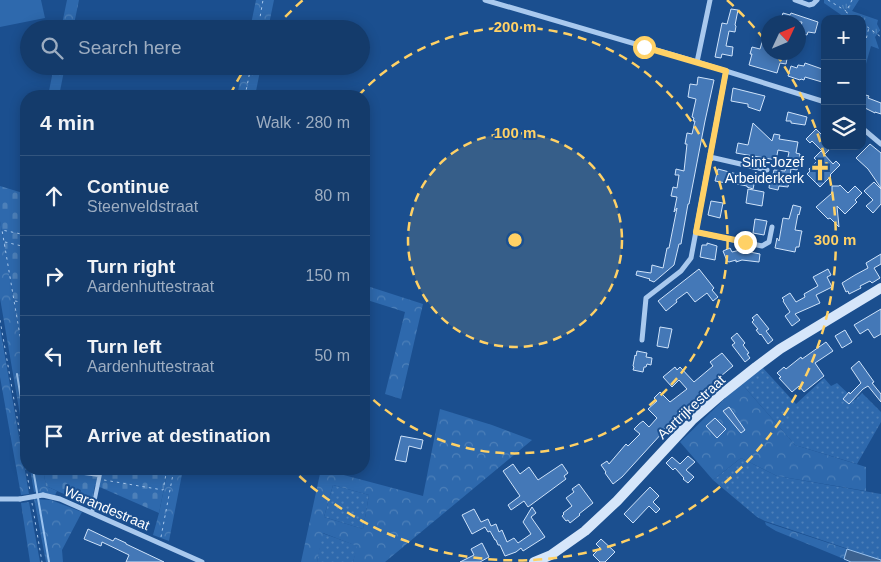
<!DOCTYPE html>
<html lang="en">
<head>
<meta charset="utf-8">
<style>
	:root { --surface:#143b6b; --page:#214673; --text:#f1f3f6; --muted:#9dadc1; --line:#33557e }
	body { margin:0; font-family:Helvetica,sans-serif; background:var(--page); color:var(--text) }
	.controls { position:absolute; right:15px; top:15px; display:grid; overflow:hidden; border-radius:10px; box-shadow:0 2px 12px #0003 }
	.controls button { width:45px; height:45px; display:grid; place-items:center; padding:0; border:0; border-bottom:1px solid var(--line); background:var(--surface); color:var(--text); font:25px sans-serif }
	.compass { position:absolute; left:761px; top:15px; width:45px; height:45px; border-radius:50%; background:var(--surface); box-shadow:0 2px 12px #0003; rotate:46deg }
	.stop { position:absolute; width:15px; height:15px; margin:-11px; border:4px solid #ffd166; border-radius:50%; background:#fff }
	.stop.end { background:#ffd166; border-color:#fff; box-shadow:0 1px 5px #0008 }
	.list { margin:0; padding:0; list-style:none }
	h2 { display:flex; justify-content:space-between; align-items:center; height:65px; margin:0; padding:0 20px; font-size:21px }
	h2 small { font-size:16px; font-weight:400; color:var(--muted) }
	.list li { display:grid; grid-template-columns:32px 1fr auto; gap:15px; align-items:center; box-sizing:border-box; height:80px; padding:0 20px; border-top:1px solid var(--line) }
	.list b { display:block; font-size:19px; white-space:nowrap }
	.list p { margin:0; font-size:16px; white-space:nowrap; color:var(--muted) }
	.list em { font-size:16px; font-style:normal; color:var(--muted) }
	.icon { flex:none; width:28px; height:28px; fill:none; stroke:currentColor; stroke-width:2; stroke-linecap:round; stroke-linejoin:round }
	.map { position:relative; flex:none; width:881px; height:562px; overflow:hidden }
	.search { position:absolute; background:var(--surface); box-shadow:0 2px 12px #0003; left:20px; top:20px; width:350px; height:55px; display:flex; align-items:center; gap:12px; box-sizing:border-box; padding:0 18px; border-radius:28px; color:var(--muted); font-size:19px }
	.panel { position:absolute; background:var(--surface); box-shadow:0 2px 12px #0003; left:20px; top:90px; width:350px; height:385px; border-radius:20px }
	.map>svg:first-child { display:block }
	.grass { fill:url(#grass-dots) }
	.forest { fill:url(#forest-crowns); fill-rule:evenodd }
	.cemetery { fill:url(#cemetery-stones) }
	.park { fill:url(#park-tufts) }
	.pitch { fill:#2e69ad }
	.water { fill:#3c6290; stroke:#9cc4f0 }
	.lines { fill:none; stroke-linecap:round; stroke-linejoin:round }
	.stream { stroke:#9cc4f0; stroke-width:2 }
	.building { fill:#4478b7; stroke:#cfe3fa }
	.path { stroke:#a9c9ee; stroke-width:1; stroke-dasharray:2.5 4; stroke-linecap:butt }
	.lane { stroke:#a9c9ee; stroke-width:4 }
	.street { stroke:#a9c9ee; stroke-width:5 }
	.secondary { stroke:#d6e6fa; stroke-width:10 }
	.street-bridge { stroke:#a9c9ee; stroke-width:5 }
	.route { stroke:#ffd166; stroke-width:6 }
	.ring { fill:none; stroke:#ffd166; stroke-width:2.5; stroke-dasharray:9 6 }
	.labels { text-anchor:middle; dominant-baseline:central; stroke-width:4; stroke-linejoin:round; paint-order:stroke }
	.poi-label { font-size:14px; fill:#fff; stroke:#1b4f8f; text-anchor:end }
	.street-label { font-size:14px; fill:#fff; stroke:#1b4f8f }
	.centre { fill:#ffd166; stroke:#1b4f8f; stroke-width:2.5 }
	.ring-label { font-size:15px; text-anchor:middle; font-weight:bold; fill:#ffd166; stroke:#1b4f8f; stroke-width:4; stroke-linejoin:round; paint-order:stroke }
</style>
</head>
<body>
<div class="map">
<svg width="881" height="562" viewBox="0 0 881 562">
	<defs>
		<pattern id="grass-dots" width="8" height="8" patternUnits="userSpaceOnUse" patternTransform="scale(1.25)"><rect width="8" height="8" fill="#2e69ad"/><path d="M2 2h.1M6 6h.1" fill="none" stroke="#4d80b9" stroke-width="1.8" stroke-linecap="round"/></pattern>
		<pattern id="forest-crowns" width="20" height="18" patternUnits="userSpaceOnUse" patternTransform="scale(1.25)"><rect width="20" height="18" fill="#2e69ad"/><path d="M2 6a3 3 0 1 1 6 0M12 15a3 3 0 1 1 6 0" fill="none" stroke="#4d80b9"/></pattern>
		<pattern id="cemetery-stones" width="16" height="16" patternUnits="userSpaceOnUse" patternTransform="scale(1.25)"><rect width="16" height="16" fill="#2e69ad"/><path d="M2 7V4a2 2 0 0 1 4 0v3zM10 15v-3a2 2 0 0 1 4 0v3z" fill="#4d80b9"/></pattern>
		<pattern id="park-tufts" width="24" height="20" patternUnits="userSpaceOnUse" patternTransform="scale(1.25)"><rect width="24" height="20" fill="#2e69ad"/><path d="M3 7l-1-3M5 7V3M7 7l1-3M15 17l-1-3M17 17v-4M19 17l1-3" fill="none" stroke="#4d80b9"/></pattern>
	</defs>
	<rect width="100%" height="100%" fill="#1b4f8f"/>
	<path class="grass" d="M762,367L796,404L824,378L831,386L837,383L855,400L862,393L881,412V422L857,464L795,445L741,383Z
		M741,458L777,476L881,494V560L765,521L757,517L713,480Z
		M333,485L369,495L363,529L324,517Z
		M322,533L358,546L353,562H317Z"/>
	<path class="forest" d="M67,0H79L73,29H61Z
		M256,0H274L268,29H250Z
		M54,66H65L59,96H48Z
		M243,66H261L255,96H237Z
		M0,221L26,371V450L0,298Z
		M364,285L423,304L401,399L385,394L405,312L364,299Z
		M0,328L29,494L21,495L0,377Z
		M741,383L795,445L866,467V491L777,476L741,458L713,480L680,442Z
		M440,409L492,425L532,440L385,562H353L357,546L323,533L317,562H301L321,469L423,496ZM333,485L369,495L363,529L324,517Z
		M30,469H43L46,486L57,491L55,495L34,492Z
		M168,469H183L169,541L153,535L159,513Z
		M34,499L51,500L82,512L62,550L63,562H46Z
		M29,502L40,562H30L21,503Z
		M765,522L847,549L844,559L776,531L766,525Z"/>
	<path class="cemetery" d="M0,186L26,194V371L0,221Z
		M43,469H168L159,513L95,485L91,506L46,486Z"/>
	<path class="park" d="M824,0H859L852,11L878,20L877,24L880,30L875,37L879,49L871,46L862,78V19H847L824,3Z"/>
	<path class="pitch" d="M0,0H41L45,18L0,27Z"/>
	<path class="water" d="M847,549L881,560V562H851L844,559Z"/>
	<g class="lines">
		<path class="stream" d="M17,374L26,430
			M33,469L49,562"/>
	</g>
	<path class="building" d="M731,9L738,10L735,25L736,26L735,32L729,31L726,46L733,47L732,56L722,54L721,58L715,57L722,23L727,24Z
		M783,13L790,15L791,13L818,22L815,33L808,32L807,35L799,33L802,22H780Z
		M763,39L768,40L767,51L768,52L785,57V58L787,59L786,64L780,63L777,73L749,65L752,54H750L752,47L760,49Z
		M805,63L825,70V77H823L822,82L805,77L804,80L801,79L800,80L788,76L791,66L797,68L798,65L804,66Z
		M698,77L714,80L705,121L689,204H688L682,238L681,244H679L674,265L654,282L649,280L650,279L636,275L637,271L651,273L652,265L663,268L667,248H669L677,208L674,212L677,197L671,196L673,187L677,188L679,175H675L676,169L684,171L687,144H685L687,133L692,134L695,121H693L694,118L692,117L696,99L688,97L690,84L697,85Z
		M733,88L765,96L760,111L748,107V104L731,101Z
		M862,94L869,96L868,98L881,103V114L875,112V113L865,108L864,112H862Z
		M788,112L807,117L805,125L791,123V121H786Z
		M753,123L772,141L774,134L780,135L779,139L798,142L796,153L800,154L797,170L791,169L788,187L779,186L778,190L769,188L770,179H772L774,170L785,171L789,152L778,150L776,160L736,153L738,143L748,145Z
		M816,129L825,138V146L829,150L825,154L812,141L810,143L806,139Z
		M870,144L881,153V188L868,169L856,158Z
		M821,151L833,164L836,161L840,165L830,175L831,176L820,187L807,174L810,171L809,169L817,161L814,158Z
		M718,169L752,178V180H755L753,189L747,187V186L737,184L738,181L726,179V183L715,181Z
		M874,182L881,189V204L873,213L866,206L873,200L864,191Z
		M840,185L848,193L855,186L862,193L855,200L857,202L845,214L837,206L839,227L830,218L828,219L816,207L832,193V186H839Z
		M748,189L764,192L762,206L746,203Z
		M711,201L723,203L720,218L708,215Z
		M793,205L801,207L799,215L798,214L795,230L802,231L801,235L799,247H796L795,252L775,248L777,238L779,241L783,218L789,219Z
		M755,219L767,221L764,235L753,233Z
		M707,243L717,246L715,260L700,257L702,245H707Z
		M730,248L732,252L740,250L760,254L759,262L742,260L736,262V260L729,262L727,261L723,251Z
		M881,254V264L874,268L880,278L872,283L870,281L860,286L861,288L849,294L848,291L846,292L842,283L855,275L868,268L866,263Z
		M699,269L714,288L712,290L718,297L713,301L707,293L695,302L687,292L676,300L677,302L666,311L658,301Z
		M828,269L831,275L827,277L832,287L816,295L820,303L795,314L800,320L792,326L785,316L790,312L783,301L784,300L782,298L790,293L796,302L805,297L804,294L818,286L813,277Z
		M881,309V334L874,338L868,329L860,334L854,325Z
		M757,314L769,329L766,331L773,340L768,344L761,334L760,335L756,330L758,329L752,322L754,320L752,318Z
		M660,327L672,329L668,348L657,346Z
		M845,330L852,342L842,348L835,336Z
		M737,333L745,343L743,345L749,353L747,354L750,358L745,362L732,345L735,343L731,338Z
		M826,342L833,351L815,363L824,376L804,392L799,386L792,392L779,378L781,377L777,373L784,367L786,369L801,357L802,359Z
		M637,351L647,353L646,357L652,358L651,365L647,364L646,367H644L643,372L633,370L634,367L633,366L635,355L636,356Z
		M722,353L733,366L721,376L722,377L687,407L672,423L671,422L662,431L663,432L622,477L613,484L605,473L606,472L601,465L607,461L609,464L626,444L628,446L640,434L634,429L639,424L643,421L649,427L657,418L648,409L657,401L654,398L660,392L670,402L687,389L679,380L672,387L663,377L675,367L677,370L680,367L694,382L713,366L710,362Z
		M859,361L874,382L872,383L881,394V402L868,386L863,389L849,404L843,399L849,392L850,394L861,383L851,368Z
		M729,407L745,430L741,433L723,411Z
		M715,418L726,429L717,438L706,426Z
		M401,436L423,440L421,449L409,446L406,462L395,460Z
		M688,456L695,462L686,470L694,477L688,483L683,479L684,478L675,468L673,470L666,463L672,457L680,464Z
		M513,464L520,474L529,467L538,480L562,464L568,473L564,476L566,479L528,507L524,501L511,510L508,505L520,496L503,471Z
		M579,484L593,503L579,514L580,515L570,523L568,520L566,521L562,516L564,514L563,513L572,506L566,498L574,492L572,489Z
		M650,487L659,496L653,502L660,509L656,513L649,506L633,523L624,514Z
		M532,507L536,513L531,517L545,537L523,551L521,548L516,552L505,556L500,545H498L496,540H495L490,531L488,532L485,527L472,534L462,515L474,509L481,522L488,519L491,526L496,524L499,532L502,530L507,542L514,538L518,543L531,534L523,522Z
		M88,529L113,541L115,538L126,543V544L164,562H126L129,555L102,542L101,546L84,539Z
		M601,539L615,552L605,562H600L593,555L600,548L596,544Z
		M482,543L489,557L480,562H460L474,555L471,549Z"/>
	<g class="lines">
		<path class="path" d="M828,0L846,11
			M852,0L846,12L857,19
			M862,23L881,37
			M258,29L263,0
			M862,57L869,27
			M245,96L251,66
			M26,235L2,230L26,371
			M5,242L26,247
			M15,301L26,303
			M0,320L30,491
			M152,469L165,472
			M104,480L163,490L167,469
			M32,503L42,562
			M161,537L174,469"/>
		<path class="lane" d="M77,472L99,475
			M92,513L101,469"/>
		<path class="street" d="M485,0L697,62L825,102
			M795,0L809,5L813,4L817,0
			M697,62L710,0
			M862,128L881,144
			M710,157L767,170
			M696,232L762,246L769,242L772,227
			M642,340L646,298L681,271L691,258L726,71
			M43,495L60,499L202,562
			M0,499H20"/>
		<path class="secondary" d="M534,562L551,555L585,531L617,501L692,420L722,394L756,367L780,349L881,288"/>
		<path class="street-bridge" d="M20,499L43,495"/>
	</g>
	<g class="lines">
		<path class="route" d="M644,47L726,71L696,232L745,242"/>
	</g>
	<circle cx="515" cy="240" r="107" fill="#ffd166" fill-opacity=".12"/>
	<g class="ring">
		<circle cx="515" cy="240" r="107"/>
		<path d="M358 96A213 213 0 1 1 364 391"/>
		<path d="M230 95A320 320 0 0 1 245 68M275 28A320 320 0 0 1 303 0M727 0A320 320 0 0 1 767 43M776 54A320 320 0 0 1 293 470"/>
	</g>
	<defs>
		<g id="church-bare" transform="scale(1.725)"><path d="M-1.2-6h2.4v3.5h3.3v2.4h-3.3V6h-2.4V-.1h-3.3v-2.4h3.3Z" fill="#ffd166" stroke="#1b4f8f" stroke-width="2.5" paint-order="stroke"/></g>
	</defs>
	<g fill-rule="evenodd">
		<use href="#church-bare" x="820" y="170"/>
	</g>
	<g class="labels">
		<g class="poi-label">
			<text x="804" y="162">Sint-Jozef<tspan x="804" dy="16">Arbeiderkerk</tspan></text>
		</g>
		<g class="street-label">
			<text transform="translate(691 407) rotate(-43)">Aartrijkestraat</text>
			<text transform="translate(107 508) rotate(23)">Warandestraat</text>
		</g>
	</g>
	<circle cx="515" cy="240" r="8" class="centre"/>
	<g class="ring-label">
		<text x="515" y="32">200 m</text>
		<text x="515" y="138">100 m</text>
		<text x="835" y="245">300 m</text>
	</g>
</svg>
<div class="controls">
<button>+</button>
<button>−</button>
<button><svg class="icon" aria-label="layers" viewBox="0 0 24 24"><path d="M12 4l9 5-9 5-9-5zM3 14l9 5 9-5"/></svg></button>
</div>
<svg class="compass" viewBox="-18 -18 36 36"><path d="M0-13l5 13h-10z" fill="#e53935"/><path d="M0 13l5-13h-10z" fill="#9dadc1"/></svg>
<div class="stop" style="left:644px;top:47px"></div>
<div class="stop end" style="left:745px;top:242px"></div>
<div class="search"><svg class="icon" aria-label="search" viewBox="0 0 24 24"><circle cx="10" cy="10" r="6"/><path d="M15 15l6 6"/></svg>Search here</div>
<section class="panel">
<h2>4 min<small>Walk · 280 m</small></h2>
<ul class="list">
<li><svg class="icon" aria-label="ahead" viewBox="0 0 24 24"><path d="M12 20V5M6 11l6-6 6 6"/></svg><div><b>Continue</b><p>Steenveldstraat</p></div><em>80 m</em></li>
<li><svg class="icon" aria-label="right" viewBox="0 0 24 24"><path d="M7 20v-9h11M14 6l5 5-5 5"/></svg><div><b>Turn right</b><p>Aardenhuttestraat</p></div><em>150 m</em></li>
<li><svg class="icon" aria-label="left" viewBox="0 0 24 24"><path d="M17 20v-9H6M10 6l-5 5 5 5"/></svg><div><b>Turn left</b><p>Aardenhuttestraat</p></div><em>50 m</em></li>
<li><svg class="icon" aria-label="arrive" viewBox="0 0 24 24"><path d="M6 21V4h12l-3 4 3 4H6"/></svg><div><b>Arrive at destination</b></div></li>
</ul>
</section>
</div>
</body>
</html>
